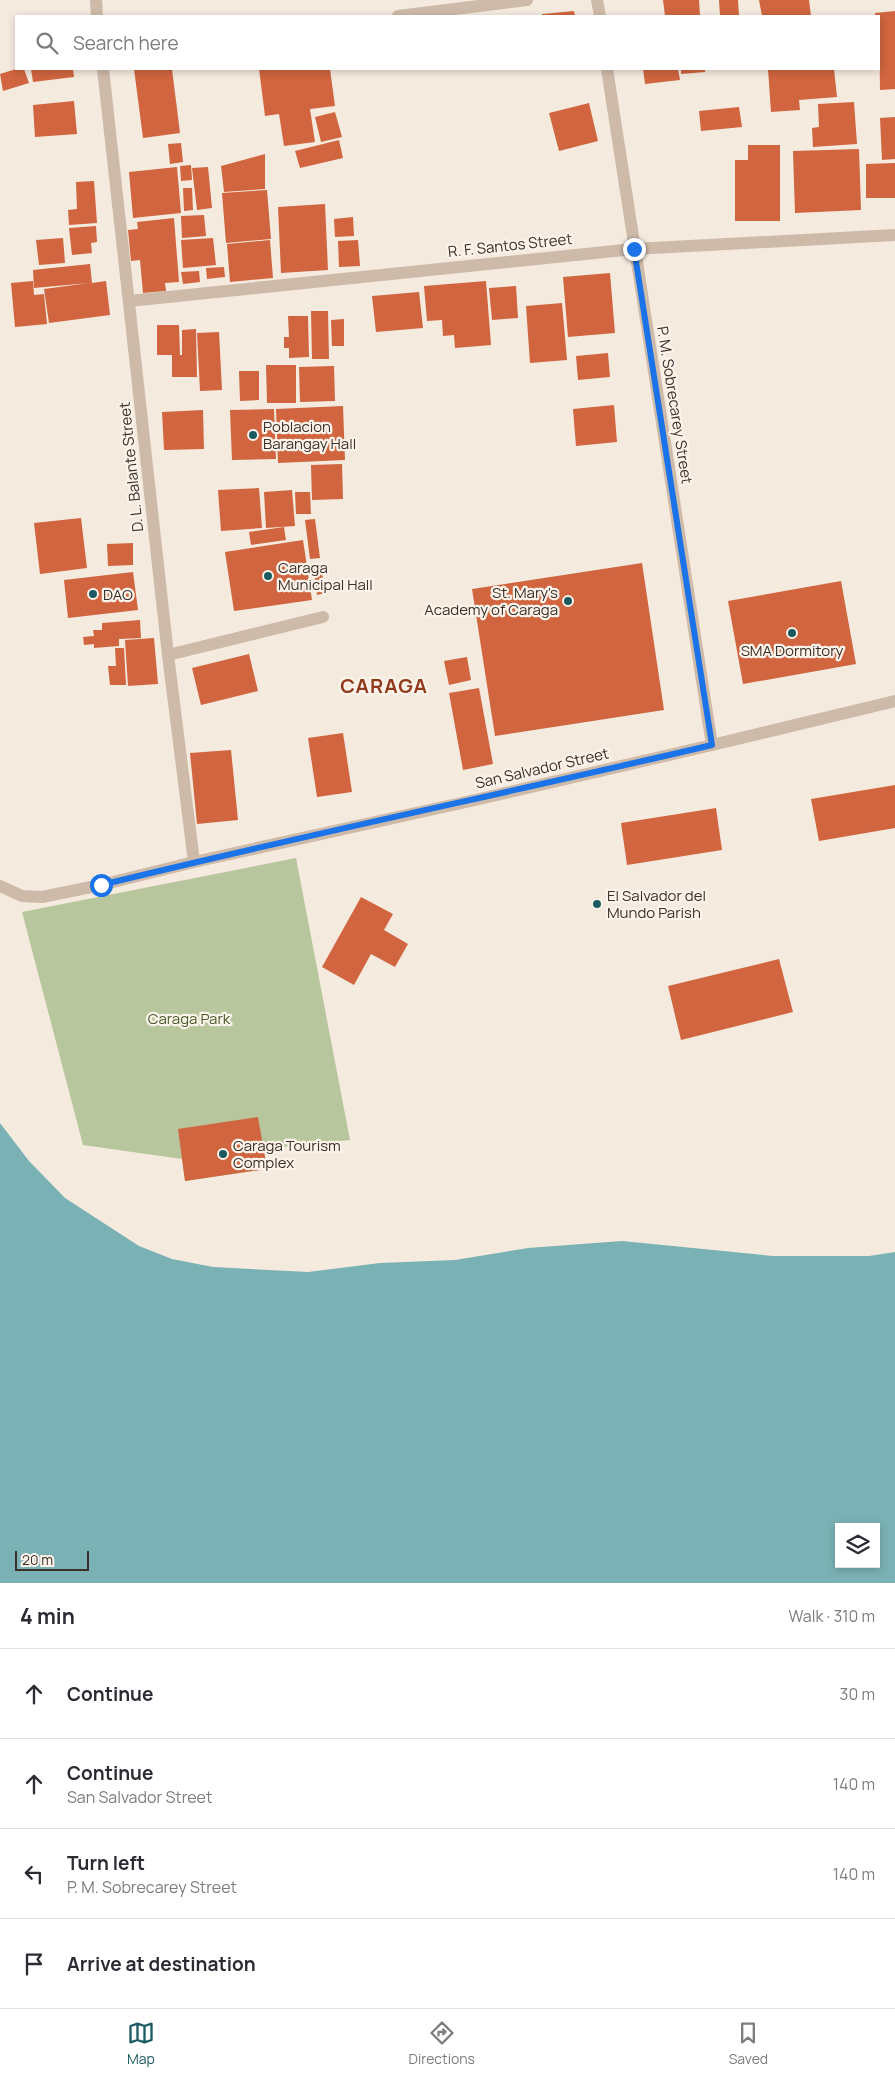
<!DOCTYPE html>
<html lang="en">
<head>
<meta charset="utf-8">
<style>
	:root { --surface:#fff; --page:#f7f7f7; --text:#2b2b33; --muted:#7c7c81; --line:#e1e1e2; --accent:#1a5a60 }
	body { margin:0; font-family:Manrope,sans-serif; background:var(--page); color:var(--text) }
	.controls { position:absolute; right:15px; bottom:15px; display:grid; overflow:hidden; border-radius:0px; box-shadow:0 2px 8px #0003 }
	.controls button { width:45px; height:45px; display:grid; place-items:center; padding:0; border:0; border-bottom:1px solid var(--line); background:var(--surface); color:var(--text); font:25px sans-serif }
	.scale { position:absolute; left:15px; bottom:12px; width:74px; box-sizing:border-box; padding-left:5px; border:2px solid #3b2f29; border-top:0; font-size:14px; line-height:18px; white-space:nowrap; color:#3b2f29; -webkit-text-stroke:4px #fcf4eb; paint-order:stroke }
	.stop { position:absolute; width:15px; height:15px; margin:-11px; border:4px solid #1a73e8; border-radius:50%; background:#fff }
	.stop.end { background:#1a73e8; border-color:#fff; box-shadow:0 1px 5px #0008 }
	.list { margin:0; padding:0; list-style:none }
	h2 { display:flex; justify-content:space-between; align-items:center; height:65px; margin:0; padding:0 20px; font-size:21px }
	h2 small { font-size:16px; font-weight:400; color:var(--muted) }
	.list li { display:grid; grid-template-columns:32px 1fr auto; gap:15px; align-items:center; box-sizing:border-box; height:90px; padding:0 20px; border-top:1px solid var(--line) }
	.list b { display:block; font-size:19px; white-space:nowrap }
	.list p { margin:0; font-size:16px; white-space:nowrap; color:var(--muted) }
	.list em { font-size:16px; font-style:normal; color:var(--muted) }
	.icon { flex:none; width:28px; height:28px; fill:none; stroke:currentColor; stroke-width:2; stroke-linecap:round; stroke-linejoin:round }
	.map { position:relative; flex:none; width:895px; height:1583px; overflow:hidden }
	.search { position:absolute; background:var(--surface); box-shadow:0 2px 8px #0003; left:15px; right:15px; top:15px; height:55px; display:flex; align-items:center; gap:12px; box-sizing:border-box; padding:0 18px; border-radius:0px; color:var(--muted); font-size:19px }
	.sheet { height:425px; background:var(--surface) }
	nav { display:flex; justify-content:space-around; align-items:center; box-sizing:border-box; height:70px; border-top:1px solid var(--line); background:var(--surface); font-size:14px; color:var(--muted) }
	nav a { display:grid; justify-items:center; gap:2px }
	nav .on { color:var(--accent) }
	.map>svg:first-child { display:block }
	.green { fill:#b7c69c }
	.water { fill:#7ab1b5; fill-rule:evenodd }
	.building { fill:#d06540 }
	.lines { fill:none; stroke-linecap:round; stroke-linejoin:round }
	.lane { stroke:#cebaa8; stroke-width:12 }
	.street { stroke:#cebaa8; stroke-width:12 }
	.route { stroke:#1a73e8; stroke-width:6 }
	.poi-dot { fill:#1a5a60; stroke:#fcf4eb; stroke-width:2 }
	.labels { text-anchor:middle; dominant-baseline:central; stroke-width:4.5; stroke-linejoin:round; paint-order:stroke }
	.street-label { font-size:15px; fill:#3b2f29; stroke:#fcf4eb }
	.poi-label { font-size:15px; fill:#3b2f29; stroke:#fcf4eb; text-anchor:start }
	.park-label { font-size:15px; fill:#485b2a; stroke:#fcf4eb }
	.district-label { font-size:20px; font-weight:bold; letter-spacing:1px; fill:#91391a; stroke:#fcf4eb }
</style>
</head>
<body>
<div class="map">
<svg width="895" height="1583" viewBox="0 0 895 1583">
	<rect width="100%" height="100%" fill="#f5eade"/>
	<path class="green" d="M296,858L350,1140L264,1149L267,1169L185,1181L182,1159L83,1145L22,912Z"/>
	<path class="water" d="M0,1123L29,1161L65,1198L139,1246L172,1259L213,1267L308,1272L380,1263L455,1260L528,1248L622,1241L773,1256H869L895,1252V1583H0ZM839,1527H876V1564H839Z"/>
	<path class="building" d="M663,0H699L700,16H665Z
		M719,0H738L739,16H720Z
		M759,0H809L811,16H762Z
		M574,11L575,16H542V14Z
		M895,11V89L880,90L879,16H875V13Z
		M16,69H24L29,83L3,91L0,74Z
		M31,69H73L74,77L33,82Z
		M134,69H172L180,133L143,138Z
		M259,69H330L335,106L310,109L315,142L284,146L279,114L265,116Z
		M643,69H678L680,80L645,84Z
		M681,69H705V72L681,74Z
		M768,69H834L837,97L799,100L800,110L771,112Z
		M74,101L77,134L35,137L33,105Z
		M854,102L857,144L813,147L812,128L819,127L818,104Z
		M589,103L598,141L559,151L549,113Z
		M739,107L742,127L701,131L699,111Z
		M335,112L342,137L321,142L315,117Z
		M895,117V159L882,160L880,118Z
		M339,140L343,158L300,168L295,151Z
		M181,143L183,162L170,164L168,144Z
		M748,145H780V221H735V160H748Z
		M859,149L861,210L795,213L793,151Z
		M265,154V189L224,192L221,166Z
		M895,163V198H866V164Z
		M191,165L192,180L181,181L180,166Z
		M177,167L181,213L133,218L129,172Z
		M208,167L212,208L197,210L192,168Z
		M94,181L97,223L69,225L68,210L77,209L76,182Z
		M183,188H192L193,210L184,211Z
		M267,190L271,239L226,243L222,193Z
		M325,204L328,270L281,273L278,207Z
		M204,215L206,236L182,238L181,216Z
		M353,217L354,236L335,237L334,219Z
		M174,218L179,282L165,283L166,291L143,293L140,260L131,261L128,230L138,229L137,222Z
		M96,226L97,242L91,243L92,253L72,255L69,228Z
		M63,238L65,263L39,265L36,240Z
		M213,238L216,265L183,268L181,240Z
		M270,240L273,278L230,282L227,244Z
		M358,240L360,266L339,267L338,241Z
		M90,264L92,283L106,281L110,315L49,323L44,289L89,283L34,288L33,270Z
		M224,267L225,277L207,279L206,268Z
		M199,271L200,282L183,284L181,272Z
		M610,273L615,333L568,337L563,277Z
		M33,281L34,295L44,294L47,324L15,327L11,283Z
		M486,281L491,345L455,348L454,335L443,336L442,320L427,321L424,286Z
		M516,286L518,318L492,320L489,288Z
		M419,292L423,328L376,332L372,296Z
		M562,303L567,360L530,363L526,306Z
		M311,311H328L329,359H312Z
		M288,316H308L309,357L289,358V348H284V337H289Z
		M344,319V346H332L331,320Z
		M157,325H179L180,355H157Z
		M196,329L197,377H172V355H182V330Z
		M219,332L222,390L200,391L197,333Z
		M608,353L610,377L578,380L576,356Z
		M266,365H296V403H267Z
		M334,366L335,401L300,402L299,367Z
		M239,371H259V400L240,401Z
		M614,405L617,442L576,446L573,409Z
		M343,406L345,460L278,463L276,409Z
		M274,409L276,459L232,460L230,410Z
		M203,410L204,449L164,450L162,412Z
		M342,464L343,499L312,500L311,465Z
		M259,488L262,528L221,531L218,490Z
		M292,490L295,526L266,528L264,492Z
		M295,492H310L311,514H296Z
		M81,518L87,568L40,574L34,523Z
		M315,519L320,558L310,559L305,520Z
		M284,527L286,540L251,545L249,532Z
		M303,540L312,600L234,611L225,552Z
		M133,543V565L108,566L107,544Z
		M642,563L664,710L495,736L472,589Z
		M321,565L325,593L317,595L313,566Z
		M133,572L138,610L68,618L64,580Z
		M841,581L856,664L743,684L728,601Z
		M140,620L141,638L119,639V646L94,648V644L84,645L83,637L94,636L93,630H102V623Z
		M154,638L158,684L128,686L125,640Z
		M115,648H124L126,685H110L108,666H116Z
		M249,654L258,691L201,705L192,668Z
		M467,657L471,680L449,685L444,661Z
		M479,688L493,764L463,770L449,693Z
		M343,733L352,792L317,797L308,738Z
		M231,750L238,820L197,824L190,753Z
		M895,785V828L819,841L811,799Z
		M716,808L722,850L627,865L621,823Z
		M361,897L393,914L384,930L408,944L395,967L371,954L354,985L322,967Z
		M779,959L793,1012L681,1040L668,986Z
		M258,1117L267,1169L185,1181L178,1129Z"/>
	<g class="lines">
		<path class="lane" d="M168,655L323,617"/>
		<path class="street" d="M96,0L97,16
			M597,0L600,16
			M398,16L527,0
			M103,69L168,655L194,862
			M607,69L712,745
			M129,301L634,249L895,235
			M0,886L22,896L42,897L101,885L194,862L484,798L712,745L895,701"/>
	</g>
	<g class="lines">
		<path class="route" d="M101,885C304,835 508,793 712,745L634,249"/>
	</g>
	<g class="poi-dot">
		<circle cx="253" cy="435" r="5"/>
		<circle cx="268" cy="576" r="5"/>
		<circle cx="93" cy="594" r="5"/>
		<circle cx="568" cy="601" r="5"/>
		<circle cx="792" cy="633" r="5"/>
		<circle cx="597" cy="904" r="5"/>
		<circle cx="223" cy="1154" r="5"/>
	</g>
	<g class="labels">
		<g class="street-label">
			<text transform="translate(510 245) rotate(-6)">R. F. Santos Street</text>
			<text transform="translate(675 405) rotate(81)">P. M. Sobrecarey Street</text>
			<text transform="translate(131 467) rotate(-96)">D. L. Balante Street</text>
			<text transform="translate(542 768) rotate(-13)">San Salvador Street</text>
		</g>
		<g class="poi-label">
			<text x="263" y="426">Poblacion<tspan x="263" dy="17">Barangay Hall</tspan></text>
			<text x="278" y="567">Caraga<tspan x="278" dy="17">Municipal Hall</tspan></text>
			<text x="558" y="592" text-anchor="end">St. Mary's<tspan x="558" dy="17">Academy of Caraga</tspan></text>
			<text x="103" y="594">DAO</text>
			<text x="792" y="650" text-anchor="middle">SMA Dormitory</text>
			<text x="607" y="895">El Salvador del<tspan x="607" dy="17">Mundo Parish</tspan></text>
			<text x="233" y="1145">Caraga Tourism<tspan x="233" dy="17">Complex</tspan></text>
		</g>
		<g class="park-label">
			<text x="189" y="1018">Caraga Park</text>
		</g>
		<g class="district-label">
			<text x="384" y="685">CARAGA</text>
		</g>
	</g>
</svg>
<div class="controls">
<button><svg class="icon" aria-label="layers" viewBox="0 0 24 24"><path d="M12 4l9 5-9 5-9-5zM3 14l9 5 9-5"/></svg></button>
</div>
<div class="scale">20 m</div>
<div class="stop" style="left:101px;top:885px"></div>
<div class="stop end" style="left:634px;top:249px"></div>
<div class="search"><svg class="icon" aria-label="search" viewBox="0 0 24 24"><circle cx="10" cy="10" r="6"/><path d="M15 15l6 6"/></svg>Search here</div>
</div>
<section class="sheet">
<h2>4 min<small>Walk · 310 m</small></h2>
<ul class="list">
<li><svg class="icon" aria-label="ahead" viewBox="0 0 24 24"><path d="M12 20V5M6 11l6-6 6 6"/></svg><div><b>Continue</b></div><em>30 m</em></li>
<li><svg class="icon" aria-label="ahead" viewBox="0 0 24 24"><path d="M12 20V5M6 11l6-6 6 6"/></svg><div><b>Continue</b><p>San Salvador Street</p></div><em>140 m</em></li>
<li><svg class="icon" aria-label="left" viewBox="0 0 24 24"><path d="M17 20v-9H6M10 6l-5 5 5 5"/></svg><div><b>Turn left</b><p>P. M. Sobrecarey Street</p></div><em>140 m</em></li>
<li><svg class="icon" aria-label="arrive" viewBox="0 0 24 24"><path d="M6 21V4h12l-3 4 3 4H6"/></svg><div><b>Arrive at destination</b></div></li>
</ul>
</section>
<nav>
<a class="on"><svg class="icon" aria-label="map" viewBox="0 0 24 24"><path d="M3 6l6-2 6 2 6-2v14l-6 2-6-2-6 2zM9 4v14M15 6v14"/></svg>Map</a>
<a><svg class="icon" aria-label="directions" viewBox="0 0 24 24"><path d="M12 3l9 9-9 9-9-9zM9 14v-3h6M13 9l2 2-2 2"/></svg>Directions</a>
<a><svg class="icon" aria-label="saved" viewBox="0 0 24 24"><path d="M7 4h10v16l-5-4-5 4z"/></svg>Saved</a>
</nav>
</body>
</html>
